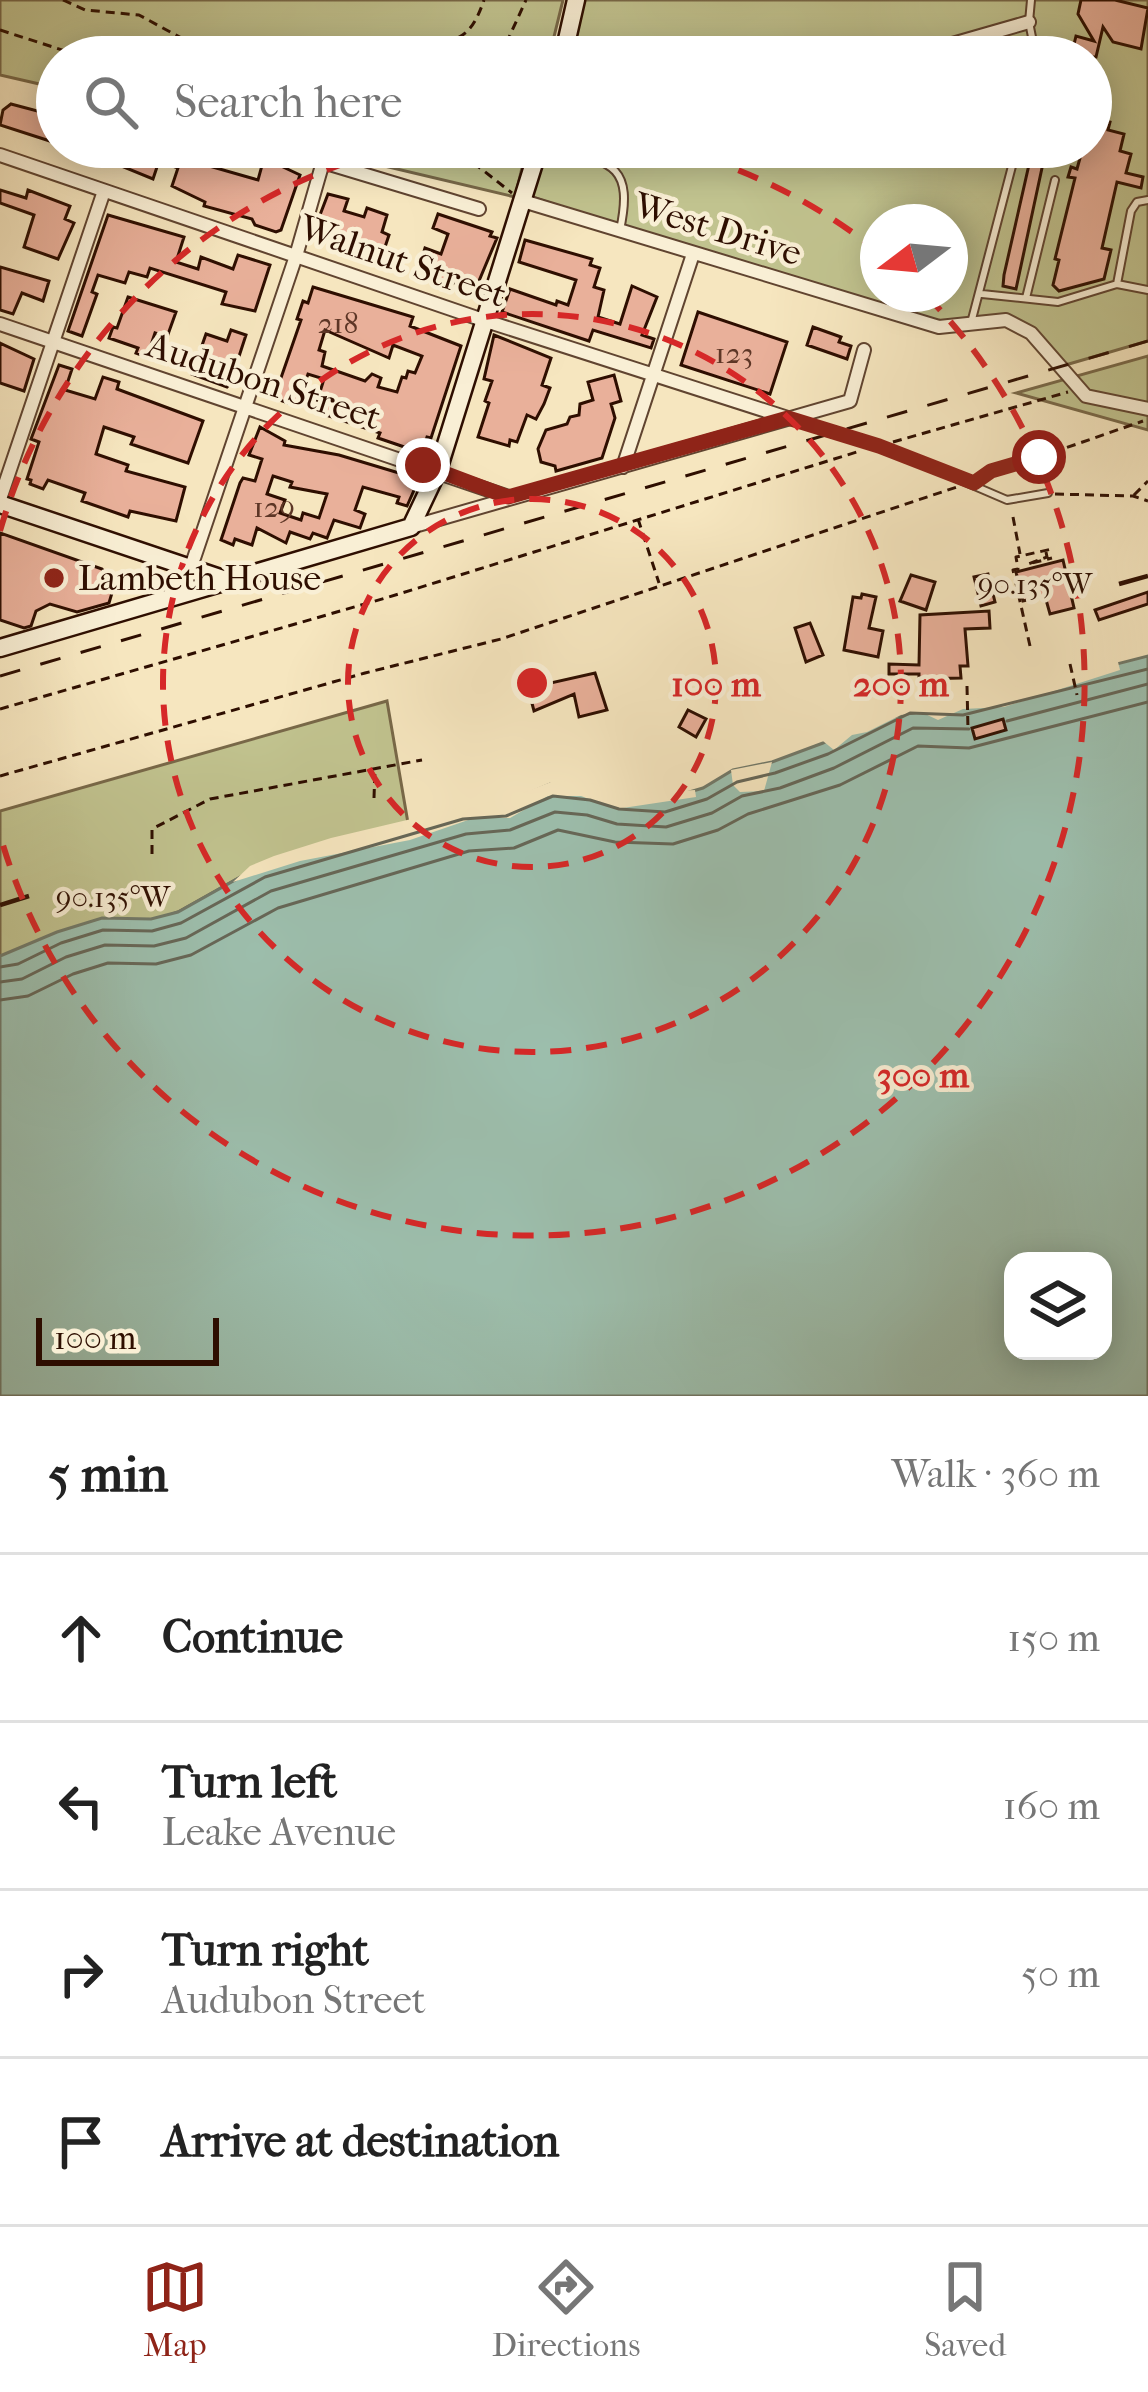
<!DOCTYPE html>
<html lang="en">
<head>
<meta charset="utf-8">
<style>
	:root { --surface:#fff; --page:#f6f6f6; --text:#222; --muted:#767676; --line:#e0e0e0; --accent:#8f2418 }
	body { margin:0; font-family:"IM FELL French Canon",serif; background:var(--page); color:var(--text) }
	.controls { position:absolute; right:36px; bottom:36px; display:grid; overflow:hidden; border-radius:24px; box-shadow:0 6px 30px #0003 }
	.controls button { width:108px; height:108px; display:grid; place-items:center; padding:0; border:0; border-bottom:3px solid var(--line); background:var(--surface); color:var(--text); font:60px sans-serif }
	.compass { position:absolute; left:860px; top:204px; width:108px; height:108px; border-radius:50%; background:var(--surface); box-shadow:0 6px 30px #0003; rotate:254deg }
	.scale { position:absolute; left:36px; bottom:30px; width:183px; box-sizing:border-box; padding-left:12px; border:6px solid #2e0e00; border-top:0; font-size:33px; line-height:42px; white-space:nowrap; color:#2e0e00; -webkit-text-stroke:9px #f9efd5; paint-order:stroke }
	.stop { position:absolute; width:36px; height:36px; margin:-27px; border:9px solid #8f2418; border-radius:50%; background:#fff }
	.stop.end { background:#8f2418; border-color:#fff; box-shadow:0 3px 12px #0008 }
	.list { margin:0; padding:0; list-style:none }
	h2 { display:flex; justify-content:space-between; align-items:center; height:156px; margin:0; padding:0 48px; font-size:51px }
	h2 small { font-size:39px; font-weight:400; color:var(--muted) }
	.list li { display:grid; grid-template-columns:78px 1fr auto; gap:36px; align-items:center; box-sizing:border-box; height:168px; padding:0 48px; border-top:3px solid var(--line) }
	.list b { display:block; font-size:45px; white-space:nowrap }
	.list p { margin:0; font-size:39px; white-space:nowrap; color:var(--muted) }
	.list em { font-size:39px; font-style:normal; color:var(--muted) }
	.icon { flex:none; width:66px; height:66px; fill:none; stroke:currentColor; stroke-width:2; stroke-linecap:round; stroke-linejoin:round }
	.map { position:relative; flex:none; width:1148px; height:1396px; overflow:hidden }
	.search { position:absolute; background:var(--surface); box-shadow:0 6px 30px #0003; left:36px; right:36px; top:36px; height:132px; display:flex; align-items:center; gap:30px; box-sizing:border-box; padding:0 42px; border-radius:66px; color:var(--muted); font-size:45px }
	.sheet { height:828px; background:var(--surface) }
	nav { display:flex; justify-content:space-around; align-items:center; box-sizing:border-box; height:168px; border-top:3px solid var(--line); background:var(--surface); font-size:33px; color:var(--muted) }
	nav a { display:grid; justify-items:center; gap:6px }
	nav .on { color:var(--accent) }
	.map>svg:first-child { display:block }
	.green { fill:#c1c38f; stroke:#786848; stroke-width:3; fill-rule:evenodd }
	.water { fill:#9dc0af; stroke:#717969; stroke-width:3; fill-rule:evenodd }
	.pier { fill:#f6e6bf }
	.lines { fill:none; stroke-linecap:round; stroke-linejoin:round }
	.shore { stroke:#666758; stroke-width:3 }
	.building { fill:#e9b09a; stroke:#2e0e00; stroke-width:3; fill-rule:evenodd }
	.lane-casing { stroke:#604430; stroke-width:10 }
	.street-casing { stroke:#604430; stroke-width:16 }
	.secondary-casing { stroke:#2e0e00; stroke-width:21 }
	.path { stroke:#2e0e00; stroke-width:3; stroke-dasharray:9 6; stroke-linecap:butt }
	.lane { stroke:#f9efd5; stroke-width:6 }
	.street { stroke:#f9efd5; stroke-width:12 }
	.secondary { stroke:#f9efd5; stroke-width:16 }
	.rail { stroke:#2e0e00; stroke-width:3; stroke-dasharray:21 21; stroke-linecap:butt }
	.route { stroke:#8f2418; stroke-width:15 }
	.ticks { fill:none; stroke:#2e0e00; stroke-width:4.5 }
	.ring { fill:none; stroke:#d62828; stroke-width:6; stroke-dasharray:21 15 }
	.poi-dot { fill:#8f2418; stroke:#f9efd5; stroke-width:4.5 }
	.labels { text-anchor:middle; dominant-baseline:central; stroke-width:9; stroke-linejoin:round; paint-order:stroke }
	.number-label { font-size:30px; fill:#5d3626 }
	.street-label { font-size:36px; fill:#2e0e00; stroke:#f9efd5 }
	.poi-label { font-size:36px; fill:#2e0e00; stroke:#f9efd5; text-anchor:start }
	.ticks-label { font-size:30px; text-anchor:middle; fill:#2e0e00; stroke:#f9efd5; stroke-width:9; stroke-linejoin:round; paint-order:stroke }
	.centre { fill:#d62828; stroke:#f9efd5; stroke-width:6 }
	.ring-label { font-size:36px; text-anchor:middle; font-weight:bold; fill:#d62828; stroke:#f9efd5; stroke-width:9; stroke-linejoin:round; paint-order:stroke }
</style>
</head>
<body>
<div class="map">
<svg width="1148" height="1396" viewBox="0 0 1148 1396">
	<rect width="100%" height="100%" fill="#f6e6bf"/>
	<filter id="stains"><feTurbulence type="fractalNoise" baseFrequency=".00167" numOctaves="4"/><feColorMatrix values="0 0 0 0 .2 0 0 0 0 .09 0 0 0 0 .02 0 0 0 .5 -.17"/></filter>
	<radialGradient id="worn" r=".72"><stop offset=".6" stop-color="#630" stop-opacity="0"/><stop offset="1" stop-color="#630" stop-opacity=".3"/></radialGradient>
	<path class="green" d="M0,0H563L549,57H57V88L0,75Z
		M581,0H1148V341L1062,366L1006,320L939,327L802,287L532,197L545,147H1091V57H567ZM878,222H950V294H878Z
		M304,147H527L515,197Z
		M1148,356V430L1016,393Z
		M387,701L408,823L260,866L178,912L0,973V811Z"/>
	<path class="water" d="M1148,656V1396H0V956L57,932L102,918L151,919L178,912L260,866L503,804L550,784L620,798L662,800L703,788L733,770L772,762L823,743L865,722L960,704ZM1013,1261H1103V1351H1013Z"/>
	<path class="pier" d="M1117,658L1120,670L1004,707L963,709L938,720L921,712L901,715L867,732L852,735L834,750L818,737L911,699L936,695L975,698Z
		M772,762L764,791L740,792L733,785L731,770Z
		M586,781L622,794L695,790L696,797L616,809L581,796H548L510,818H474L410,840L300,861L233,882L250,866L274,856L331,838L462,807L504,800L551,782Z"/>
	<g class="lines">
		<path class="shore" d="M1007,721L1148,684
			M0,967L18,964L61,943L103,930L152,931L181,923L265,877L463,819L506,816L553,796L590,800L619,809L665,812L707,799L737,782L775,773L828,754L910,713L963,715L1148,669
			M0,982L22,979L66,957L105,945L154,946L186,938L271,891L466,834L510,830L555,812L587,815L617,824L666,827L712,813L742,796L780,788L834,768L913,728L969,729
			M0,1000L28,996L73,974L108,963L156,964L191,955L278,908L469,851L514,848L558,830L615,842L673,844L718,830L748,814L840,785L918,746L969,748L1148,702"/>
	</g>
	<path class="building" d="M1081,0H1115L1148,8L1141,49L1113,42L1103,27L1096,57H1071L1076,36L1094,41L1078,14Z
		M11,104L41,112L43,107L56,111L51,127L57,129L53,142L0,125L3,110Z
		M1091,107L1099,119L1110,122L1108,130L1124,134L1120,151L1131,154L1126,173L1143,177L1141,188L1117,182L1102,248L1111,250L1104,279L1059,291L1053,285L1059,260L1055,259L1075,178L1068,177L1071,167L1077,169L1083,147H1091Z
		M65,147H103L99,160Z
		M127,147H179L203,156L209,166L258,180L264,158L300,175L281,230L276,232L255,225L252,219L204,206L205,202L172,186L178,168L159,161L153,179L121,166Z
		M1033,147H1062L1059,157L1045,154L1016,289L1003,286L1004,275Z
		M0,190L26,198L28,190L70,206L65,219L74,223L58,259L24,247L34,215L0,203Z
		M328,194L348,199L344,211L364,217L367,208L387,215L382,232L389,235L382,256L371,252L368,260L353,255L356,240L315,228Z
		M438,214L492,232L490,236L497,238L476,288L427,277L429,271L419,268L425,248L441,254L448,234L433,228Z
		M108,215L184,237L176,262L198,269L201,257L233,269L238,255L270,265L255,311L222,304L226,292L150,268L147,277L129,272L125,283L98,275L92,292L97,294L82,336L68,331Z
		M525,240L592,259L590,265L600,268L594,287L604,290L598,317L620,324L632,286L657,297L642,335L654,339L651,348L593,330L589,341L502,312L510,289L556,305L557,301L568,305L576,280L519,262Z
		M0,267L49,281L43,301L22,293L13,314L0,310Z
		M313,287L413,317L410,326L461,346L431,438L427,437L422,453L378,438L380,433L314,411L324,379L308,374L297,406L274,398L301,320L297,319L303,301L308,303ZM325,330L389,358L393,345L422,356L415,373L408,371L406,378L402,377L397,392L378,387L381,378L372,374L365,381L322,366L325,352L319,350Z
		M128,297L176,312L167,337L155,333L147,357L136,353L138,348L109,338L113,327L117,328Z
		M698,312L787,342L770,394L681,365Z
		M813,327L841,337L839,342L851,346L847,359L807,345Z
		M231,330L246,335L230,384L227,387L192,374L206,334L227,341Z
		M494,335L551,358L542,385L550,388L544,404L536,419L527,415L517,442L510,440L509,446L478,437L489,403L485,401L492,381L484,379Z
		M0,343L34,359L24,391L0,383Z
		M59,365L72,369L65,390L95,399L103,377L119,382L117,389L203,421L188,463L131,444L134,437L104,427L96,454L128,465L126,471L185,487L176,521L130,511L128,517L82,501L85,493L48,480L43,489L30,484L31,480L27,479L39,442L31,439Z
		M614,375L621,401L611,404L615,418L602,458L556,471L555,466L541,462L538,449L546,430L567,424L570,417L579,415L580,404L593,400L588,382Z
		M260,427L285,441L284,445L339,455L419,479L407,506L397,503L399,497L363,487L355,510L365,514L360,528L334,520L327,538L313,533L310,539L290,532L286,543L257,528L252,545L235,539L233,545L221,540L240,483L243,478L255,481L262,459L249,455ZM273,476L292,482L290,487L327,494L319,518L303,513L301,520L280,513L285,500L267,494Z
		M0,533L102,569L114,586L109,603L77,612L50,604L36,611L31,626L24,628L0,620Z
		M1063,560L1074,608L1050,614L1045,596L1023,601L1016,572Z
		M988,574L995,602L981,606L974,577Z
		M911,575L935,582L926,610L900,601Z
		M1148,592V604L1099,620L1095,610Z
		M862,594L876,597L869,628L883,631L878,657L844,650L853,597L861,598Z
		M989,611L990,628L965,629L968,666H960L961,678L919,679V674H889V664L919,665L920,615Z
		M810,623L823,655L806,662L795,628Z
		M595,673L607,710L579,717L574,694L534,711L528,688Z
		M688,710L706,719L696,737L679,727Z
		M1003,719L1006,730L975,739L972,728Z"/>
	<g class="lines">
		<g class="lane-casing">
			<path id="lane" d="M1031,0L1029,22L1036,57
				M547,147C607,162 635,160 620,230
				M1117,284L1131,211L1137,202L1148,200
				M982,294L1058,302L1117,284L1148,290
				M1026,298L1055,180
				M971,323L1017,147
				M797,421L879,445L1007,500L1048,493"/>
		</g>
		<g class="street-casing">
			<path id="street" d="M566,43L636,56L671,57
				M907,57L1029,22
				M1002,57L1034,48
				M0,155L486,321L788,418
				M523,201L939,327L1006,320L1031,333L1086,396L1148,409
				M0,324L509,497
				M623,467L693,254
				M0,499L104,191
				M411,527L850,401L864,350
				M191,567L296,256L323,162L479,209
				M169,599L179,563"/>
		</g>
		<g class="secondary-casing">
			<path id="secondary" d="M563,57L576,0
				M0,504L229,581
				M0,648L411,527L438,470L539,147"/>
		</g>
		<path class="path" d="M63,0L85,10L139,15L185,40L218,46L228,57
			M0,30L84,57
			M418,57C449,31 466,53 484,0
			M500,57L526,0
			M431,147L475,164L512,193
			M893,442L1068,392
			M982,477L1143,421
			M1055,494L1133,496L1148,501
			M1134,495L1148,481
			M1013,517L1020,554
			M638,519L659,583
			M1046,552L1047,557L1028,564L1052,558
			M1030,646L1013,570L1018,569L1016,557L1052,549
			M1070,664L1077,695
			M967,686L968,730
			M0,709L389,597L860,451
			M0,776L365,673L501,639L957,487
			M374,798L375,768
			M152,854V829L210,799L422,760"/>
		<use href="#lane" class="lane"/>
		<use href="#street" class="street"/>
		<use href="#secondary" class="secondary"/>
		<path class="rail" d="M0,676L1148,341"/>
	</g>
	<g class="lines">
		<path class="route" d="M423,465L508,497L788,418L879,446L974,483L991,471L1039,457"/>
	</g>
	<path class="ticks" d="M1119,584L1148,576M0,905L29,896"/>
	<g class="ring">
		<circle cx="532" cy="683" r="184"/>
		<circle cx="532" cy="683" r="369"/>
		<path d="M0 531A553 553 0 0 1 394 148M670 148A553 553 0 0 1 876 250M926 295A553 553 0 1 1 0 835"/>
	</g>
	<circle class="poi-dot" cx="54" cy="578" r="12"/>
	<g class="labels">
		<g class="number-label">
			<text x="338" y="323">218</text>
			<text x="734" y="353">123</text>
			<text x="274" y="507">129</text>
		</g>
		<g class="street-label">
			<text transform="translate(718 229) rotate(17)">West Drive</text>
			<text transform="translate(403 261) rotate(19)">Walnut Street</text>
			<text transform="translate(264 381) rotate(18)">Audubon Street</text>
		</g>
		<g class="poi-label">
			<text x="78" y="578">Lambeth House</text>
		</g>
	</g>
	<g class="ticks-label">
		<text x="1035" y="594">90.135°W</text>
		<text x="113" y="907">90.135°W</text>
	</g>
	<circle cx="532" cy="683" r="18" class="centre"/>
	<g class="ring-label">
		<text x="716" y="696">100 m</text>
		<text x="901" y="696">200 m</text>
		<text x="923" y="1087">300 m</text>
	</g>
	<rect width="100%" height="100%" filter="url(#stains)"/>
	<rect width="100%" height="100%" fill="url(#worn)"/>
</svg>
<div class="controls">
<button><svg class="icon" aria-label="layers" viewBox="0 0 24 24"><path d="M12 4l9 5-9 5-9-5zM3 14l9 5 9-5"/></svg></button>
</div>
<svg class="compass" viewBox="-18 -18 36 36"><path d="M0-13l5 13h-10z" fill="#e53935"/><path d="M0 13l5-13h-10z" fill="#767676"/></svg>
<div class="scale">100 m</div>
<div class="stop" style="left:1039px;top:457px"></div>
<div class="stop end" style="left:423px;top:465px"></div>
<div class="search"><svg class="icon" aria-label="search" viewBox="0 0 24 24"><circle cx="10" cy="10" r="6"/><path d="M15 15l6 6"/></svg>Search here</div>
</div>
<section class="sheet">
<h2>5 min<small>Walk · 360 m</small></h2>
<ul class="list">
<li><svg class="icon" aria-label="ahead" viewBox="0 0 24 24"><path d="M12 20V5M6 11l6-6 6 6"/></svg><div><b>Continue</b></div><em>150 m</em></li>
<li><svg class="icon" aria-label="left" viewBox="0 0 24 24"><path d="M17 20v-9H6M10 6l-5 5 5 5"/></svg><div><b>Turn left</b><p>Leake Avenue</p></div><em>160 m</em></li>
<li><svg class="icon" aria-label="right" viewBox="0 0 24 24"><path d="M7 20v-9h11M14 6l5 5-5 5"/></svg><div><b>Turn right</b><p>Audubon Street</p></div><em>50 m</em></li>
<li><svg class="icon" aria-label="arrive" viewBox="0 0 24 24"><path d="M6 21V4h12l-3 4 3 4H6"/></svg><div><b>Arrive at destination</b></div></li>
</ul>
</section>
<nav>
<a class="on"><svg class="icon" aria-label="map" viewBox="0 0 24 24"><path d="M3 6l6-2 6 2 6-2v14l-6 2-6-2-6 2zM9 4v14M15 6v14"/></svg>Map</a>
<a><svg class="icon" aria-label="directions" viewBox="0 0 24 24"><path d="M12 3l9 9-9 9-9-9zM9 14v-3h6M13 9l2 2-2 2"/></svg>Directions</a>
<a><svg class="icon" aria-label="saved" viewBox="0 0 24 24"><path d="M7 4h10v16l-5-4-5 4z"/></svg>Saved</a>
</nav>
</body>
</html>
